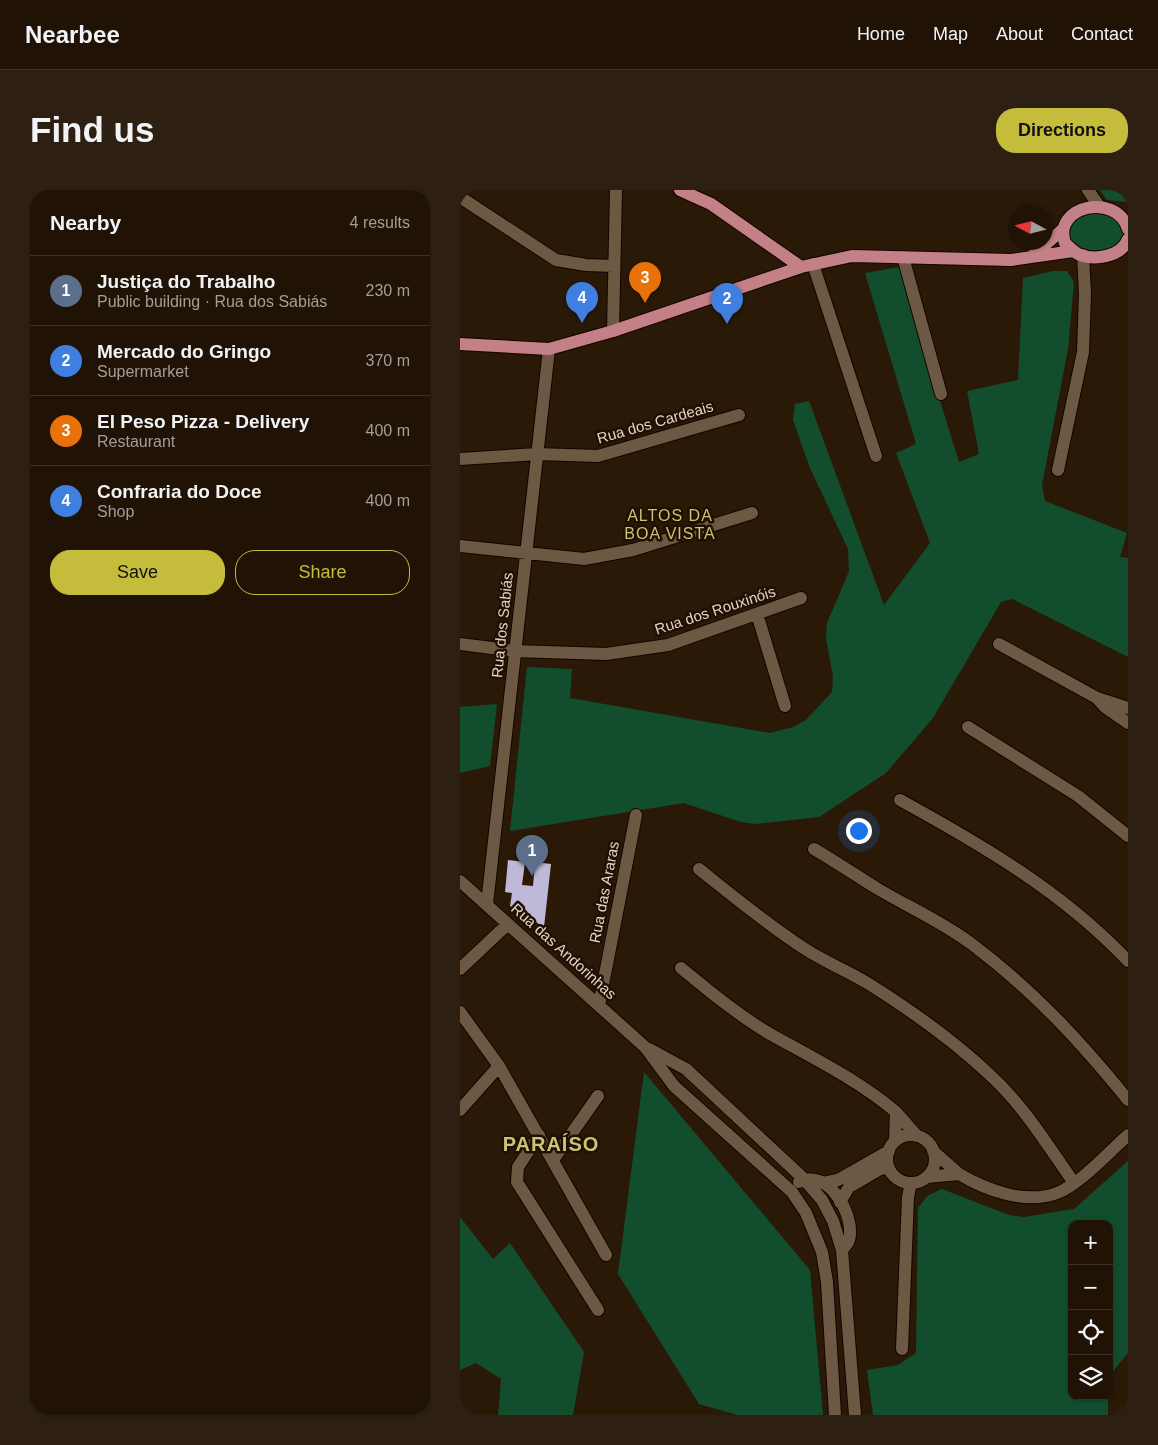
<!DOCTYPE html>
<html lang="en">
<head>
<meta charset="utf-8">
<style>
	:root { --surface:#201305; --page:#2d2013; --text:#f1f3f6; --muted:#a29e9a; --line:#3d3227; --accent:#c6bc3c }
	body { margin:0; font-family:Helvetica,sans-serif; background:var(--page); color:var(--text) }
	.controls { position:absolute; right:15px; bottom:15px; display:grid; overflow:hidden; border-radius:10px; box-shadow:0 1px 4px #0004 }
	.controls button { width:45px; height:45px; display:grid; place-items:center; padding:0; border:0; border-bottom:1px solid var(--line); background:var(--surface); color:var(--text); font:25px sans-serif }
	.compass { position:absolute; left:548px; top:15px; width:45px; height:45px; border-radius:50%; background:var(--surface); box-shadow:0 1px 4px #0004; rotate:277deg }
	.you { position:absolute; left:398px; top:640px; width:18px; height:18px; margin:-12px; border:4px solid #fff; border-radius:50%; background:#1a73e8; box-shadow:0 0 0 8px #1a73e833 }
	.badge { display:grid; place-items:center; width:32px; height:32px; border-radius:50%; background:var(--accent); color:#fff; font-size:16px; font-weight:700 }
	.pin { position:absolute; translate:-50% -41px; filter:drop-shadow(0 1px 2px #0008) }
	.pin::after { content:''; position:absolute; top:26px; width:18px; height:15px; background:inherit; clip-path:polygon(0 0,100% 0,50% 100%) }
	.list { margin:0; padding:0; list-style:none }
	h2 { display:flex; justify-content:space-between; align-items:center; height:65px; margin:0; padding:0 20px; font-size:21px }
	h2 small { font-size:16px; font-weight:400; color:var(--muted) }
	.list li { display:grid; grid-template-columns:32px 1fr auto; gap:15px; align-items:center; box-sizing:border-box; height:70px; padding:0 20px; border-top:1px solid var(--line) }
	.list b { display:block; font-size:19px; white-space:nowrap }
	.list p { margin:0; font-size:16px; white-space:nowrap; color:var(--muted) }
	.list em { font-size:16px; font-style:normal; color:var(--muted) }
	.actions { display:flex; gap:10px; padding:15px 20px }
	.actions a { flex:1; padding:11px 0; border:1px solid var(--accent); border-radius:20px; text-align:center; font-size:18px; color:var(--accent) }
	.actions .main { background:var(--accent); color:#111 }
	.icon { flex:none; width:28px; height:28px; fill:none; stroke:currentColor; stroke-width:2; stroke-linecap:round; stroke-linejoin:round }
	.map { position:relative; flex:none; width:668px; height:1225px; overflow:hidden; border-radius:20px }
	header { display:flex; align-items:center; gap:30px; box-sizing:border-box; height:70px; padding:0 25px; background:var(--surface); border-bottom:1px solid var(--line) }
	header strong { font-size:24px }
	nav { display:flex; gap:28px; margin-inline-start:auto; font-size:18px }
	.intro { display:flex; align-items:center; justify-content:space-between; box-sizing:border-box; height:120px; padding:0 30px }
	h1 { margin:0; font-size:35px }
	.button { padding:12px 22px; border-radius:20px; background:var(--accent); color:#111; font-size:18px; font-weight:700 }
	main { display:flex; gap:30px; padding:0 30px }
	aside { flex:1; background:var(--surface); border-radius:20px; box-shadow:0 1px 4px #0004 }
	.map>svg:first-child { display:block }
	.green { fill:#124e2d }
	.building { fill:#bdb9d6 }
	.lines { fill:none; stroke-linecap:round; stroke-linejoin:round }
	.minor-casing { stroke:#120400; stroke-width:14 }
	.major-casing { stroke:#120400; stroke-width:14 }
	.minor { stroke:#6d5844; stroke-width:12 }
	.major { stroke:#c38087; stroke-width:12 }
	.labels { text-anchor:middle; dominant-baseline:central; stroke-width:5; stroke-linejoin:round; paint-order:stroke }
	.street-label { font-size:15px; fill:#e0d3c8; stroke:#210f01 }
	.neighbourhood-label { font-size:16px; letter-spacing:1px; fill:#c9c375; stroke:#210f01 }
	.district-label { font-size:20px; font-weight:bold; letter-spacing:1px; fill:#c9c375; stroke:#210f01 }
</style>
</head>
<body>
<header>
<strong>Nearbee</strong>
<nav><a>Home</a><a>Map</a><a>About</a><a>Contact</a></nav>
</header>
<div class="intro"><h1>Find us</h1><a class="button">Directions</a></div>
<main>
<aside>
<h2>Nearby<small>4 results</small></h2>
<ul class="list">
<li><span class="badge" style="background:#5c6f8a">1</span><div><b>Justiça do Trabalho</b><p>Public building · Rua dos Sabiás</p></div><em>230 m</em></li>
<li><span class="badge" style="background:#3f7fe0">2</span><div><b>Mercado do Gringo</b><p>Supermarket</p></div><em>370 m</em></li>
<li><span class="badge" style="background:#e8710a">3</span><div><b>El Peso Pizza - Delivery</b><p>Restaurant</p></div><em>400 m</em></li>
<li><span class="badge" style="background:#3f7fe0">4</span><div><b>Confraria do Doce</b><p>Shop</p></div><em>400 m</em></li>
</ul>
<div class="actions"><a class="main">Save</a><a>Share</a></div>
</aside>
<div class="map">
<svg width="668" height="1225" viewBox="0 0 668 1225">
	<rect width="100%" height="100%" fill="#2b1907"/>
	<path class="green" d="M640,0H668V12L647,10Z
		M627,22L654,25L664,43L657,58C643,60 609,68 609,44C609,40 612,33 614,29Z
		M439,77L499,272L519,264L507,201L558,190L563,88L593,81H607L614,92L608,159L582,295L585,311L667,343L660,367L668,368V467L552,409L541,412L473,528L426,583L359,627L295,634L281,632L224,613L50,641L67,477L112,479L110,508L310,543L333,537L346,530L372,502L373,486L366,449L367,433L389,381L388,359L350,278L333,230L335,214L349,211L424,415L470,353L436,263L456,254L405,83Z
		M37,514L30,576L0,583V517Z
		M184,882L350,1080L363,1225H277L239,1214L158,1084Z
		M668,971V1163L649,1186V1034H612V1206H648V1225H413L407,1180L438,1175L456,1163L458,1018L467,1006L482,999L549,1025L564,1027L614,1019Z
		M0,1027L33,1069L50,1053L124,1162L113,1225H38L41,1189L16,1173L0,1180Z"/>
	<path class="building" d="M48,670L65,672L62,695L73,696L75,672L91,674L84,737L50,716L52,703L45,702Z"/>
	<g class="lines">
		<g class="minor-casing">
			<path id="minor" d="M628,0L639,16
				M0,7L96,70L126,75L154,76
				M443,67L481,204
				M353,74L416,266
				M153,141L156,0
				M0,269L77,264L138,266L279,225
				M598,280L623,162L625,104L623,65
				M0,356L124,369L173,360L292,323
				M297,424L325,516
				M0,454L55,461L146,464L208,455L341,408
				M539,454L637,508L668,518
				M637,508L645,517L668,533
				M508,537L618,606L668,646
				M440,610C522,655 603,702 668,771
				M354,659C376,672 397,686 418,699C450,718 483,732 513,755C574,801 620,851 668,910
				M239,679C274,707 308,735 345,759C365,772 388,781 409,794C452,821 493,850 530,885C564,916 588,956 614,993
				M0,691L185,857L214,896L332,1002L346,1023L362,1062L367,1092L375,1225
				M27,714L89,159
				M221,778C249,801 278,825 310,844C353,868 398,890 436,922
				M0,779L48,734
				M139,815L176,625
				M0,822L39,876L146,1065
				M189,859L226,879L344,989L362,1010L373,1031L382,1060L395,1225
				M0,920L39,876
				M79,945L58,977L57,992L138,1120
				M427 969a24 24 0 1 1 48 0a24 24 0 1 1-48 0Z
				M435,951L436,922L457,946
				M93,970L138,906
				M499,984C526,1000 566,1015 597,1003C619,995 650,961 668,945
				M467,987L499,984L473,961
				M339,992C368,977 396,1026 389,1050C388,1054 384,1057 382,1060
				M363,993L378,990L429,961
				M380,1012L389,997L420,979L429,978
				M442,1159L448,1007L451,993"/>
		</g>
		<g class="major-casing">
			<path id="major" d="M220,0L251,14L341,77
				M668,39C657,2 592,15 605,53C609,57 613,61 618,64C634,71 662,67 668,49
				M571,67L602,40
				M0,154L89,159L153,141L341,77L392,66L551,70L613,61"/>
		</g>
		<use href="#minor" class="minor"/>
		<use href="#major" class="major"/>
	</g>
	<g class="labels">
		<g class="street-label">
			<text transform="translate(195 232) rotate(-16)">Rua dos Cardeais</text>
			<text transform="translate(255 420) rotate(-18)">Rua dos Rouxinóis</text>
			<text transform="translate(42 435) rotate(-84)">Rua dos Sabiás</text>
			<text transform="translate(144 702) rotate(-79)">Rua das Araras</text>
			<text transform="translate(104 761) rotate(42)">Rua das Andorinhas</text>
		</g>
		<g class="neighbourhood-label">
			<text x="210" y="325">ALTOS DA<tspan x="210" dy="18">BOA VISTA</tspan></text>
		</g>
		<g class="district-label">
			<text x="91" y="954">PARAÍSO</text>
		</g>
	</g>
</svg>
<div class="controls">
<button>+</button>
<button>−</button>
<button><svg class="icon" aria-label="locate" viewBox="0 0 24 24"><circle cx="12" cy="12" r="6"/><path d="M12 2v4M12 18v4M2 12h4M18 12h4"/></svg></button>
<button><svg class="icon" aria-label="layers" viewBox="0 0 24 24"><path d="M12 4l9 5-9 5-9-5zM3 14l9 5 9-5"/></svg></button>
</div>
<svg class="compass" viewBox="-18 -18 36 36"><path d="M0-13l5 13h-10z" fill="#e53935"/><path d="M0 13l5-13h-10z" fill="#a29e9a"/></svg>
<div class="you"></div>
<div class="pin badge" style="left:72px;top:686px;background:#5c6f8a">1</div>
<div class="pin badge" style="left:267px;top:134px;background:#3f7fe0">2</div>
<div class="pin badge" style="left:185px;top:113px;background:#e8710a">3</div>
<div class="pin badge" style="left:122px;top:133px;background:#3f7fe0">4</div>
</div>
</main>
</body>
</html>
